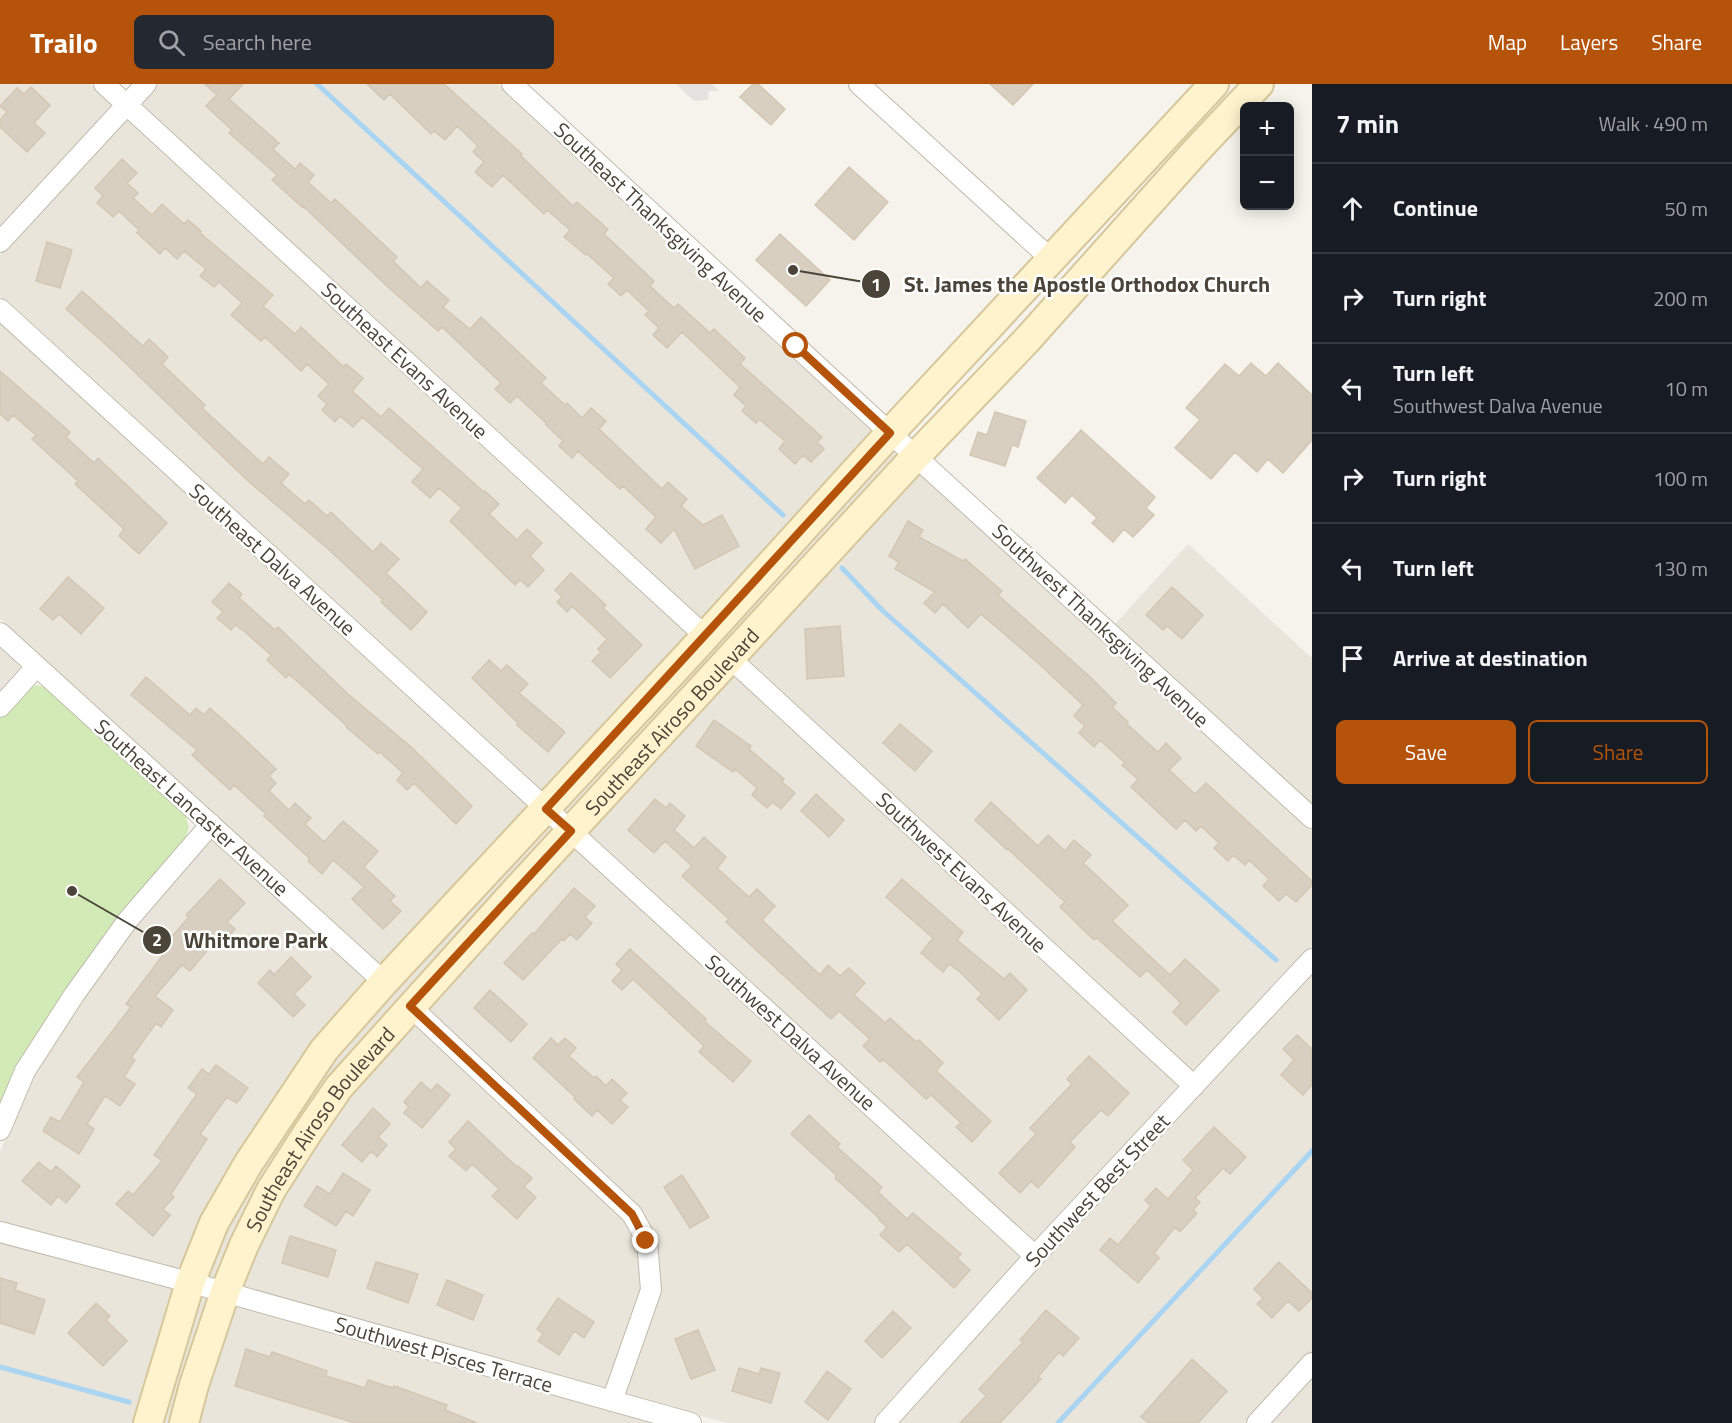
<!DOCTYPE html>
<html lang="en">
<head>
<meta charset="utf-8">
<style>
	:root { --surface:#171b24; --page:#242831; --text:#f1f3f6; --muted:#9ea1a6; --line:#363941; --accent:#b45309 }
	body { margin:0; font-family:"Titillium Web",sans-serif; background:var(--page); color:var(--text) }
	.controls { position:absolute; right:18px; top:18px; display:grid; overflow:hidden; border-radius:9px; box-shadow:0 3px 15px #0003 }
	.controls button { width:54px; height:54px; display:grid; place-items:center; padding:0; border:0; border-bottom:2px solid var(--line); background:var(--surface); color:var(--text); font:30px sans-serif }
	.stop { position:absolute; width:18px; height:18px; margin:-14px; border:4px solid #b45309; border-radius:50%; background:#fff }
	.stop.end { background:#b45309; border-color:#fff; box-shadow:0 2px 6px #0008 }
	.list { margin:0; padding:0; list-style:none }
	h2 { display:flex; justify-content:space-between; align-items:center; height:78px; margin:0; padding:0 24px; font-size:26px }
	h2 small { font-size:20px; font-weight:400; color:var(--muted) }
	.list li { display:grid; grid-template-columns:39px 1fr auto; gap:18px; align-items:center; box-sizing:border-box; height:90px; padding:0 24px; border-top:2px solid var(--line) }
	.list b { display:block; font-size:22px; white-space:nowrap }
	.list p { margin:0; font-size:20px; white-space:nowrap; color:var(--muted) }
	.list em { font-size:20px; font-style:normal; color:var(--muted) }
	.actions { display:flex; gap:12px; padding:18px 24px }
	.actions a { flex:1; padding:14px 0; border:2px solid var(--accent); border-radius:9px; text-align:center; font-size:21px; color:var(--accent) }
	.actions .main { background:var(--accent); color:#fff }
	.icon { flex:none; width:33px; height:33px; fill:none; stroke:currentColor; stroke-width:2; stroke-linecap:round; stroke-linejoin:round }
	.map { position:relative; flex:none; width:1312px; height:1339px; overflow:hidden }
	header { display:flex; align-items:center; gap:36px; box-sizing:border-box; height:84px; padding:0 30px; background:var(--accent); color:#fff }
	header strong { font-size:28px }
	nav { display:flex; gap:33px; margin-inline-start:auto; font-size:21px }
	.search { width:420px; height:54px; background:var(--page); display:flex; align-items:center; gap:15px; box-sizing:border-box; padding:0 21px; border-radius:9px; color:var(--muted); font-size:22px }
	main { display:flex }
	aside { flex:1; background:var(--surface) }
	.map>svg:first-child { display:block }
	.residential { fill:#eae5da }
	.green { fill:#d2eab5 }
	.parking { fill:#e5e3e0 }
	.lines { fill:none; stroke-linecap:round; stroke-linejoin:round }
	.stream { stroke:#a9d4f2; stroke-width:5 }
	.building { fill:#d8cfc1; stroke:#d3c7b4; stroke-width:1.5 }
	.street-casing { stroke:#c2bbae; stroke-width:22 }
	.secondary-casing { stroke:#d6c79b; stroke-width:32 }
	.street { stroke:#fff; stroke-width:20 }
	.secondary { stroke:#fff3cd; stroke-width:28 }
	.route { stroke:#b45309; stroke-width:8 }
	.labels { text-anchor:middle; dominant-baseline:central; stroke-width:5; stroke-linejoin:round; paint-order:stroke }
	.street-label { font-size:21px; fill:#4b4439; stroke:#fff }
	.leader { fill:none; stroke:#4b4439; stroke-width:2 }
	.callout-dot { fill:#4b4439; stroke:#fff; stroke-width:2 }
	.mark-label { font-size:18px; text-anchor:middle; font-weight:bold; fill:#fff }
	.callout-label { font-size:22px; text-anchor:middle; font-weight:bold; fill:#4b4439; stroke:#fff; stroke-width:5; stroke-linejoin:round; paint-order:stroke }
</style>
</head>
<body>
<header>
<strong>Trailo</strong>
<div class="search"><svg class="icon" aria-label="search" viewBox="0 0 24 24"><circle cx="10" cy="10" r="6"/><path d="M15 15l6 6"/></svg>Search here</div>
<nav><a>Map</a><a>Layers</a><a>Share</a></nav>
</header>
<main>
<div class="map">
<svg width="1312" height="1339" viewBox="0 0 1312 1339">
	<rect width="100%" height="100%" fill="#f6f3ec"/>
	<path class="residential" d="M0,0H90L114,22L0,146Z
		M158,0H498L877,350L705,539L140,20Z
		M127,34L692,553L546,712L0,212V171Z
		M0,239L533,726L384,885L0,535Z
		M890,362L903,373L571,734L559,723Z
		M916,384L1312,747V862L1194,989L744,574Z
		M1188,460L1312,574V721L1115,540Z
		M0,562L23,584L0,610Z
		M731,588L1181,1003L1035,1159L584,746Z
		M546,737L558,748L397,924L220,1197L201,1192L222,1142L331,971Z
		M211,753L371,899L184,1187L0,1139V1068L34,990L81,916L135,841Z
		M570,760L1022,1173L873,1339H727L623,1311L655,1152L638,1122L423,921Z
		M1312,888V1266L1245,1339H896L1042,1178Z
		M410,936L624,1136L638,1161L641,1205L606,1306L237,1202L315,1052Z
		M0,1158L179,1205L139,1339H0Z
		M196,1210L213,1215L174,1339H157Z
		M230,1220L600,1324L654,1339H193Z
		M1312,1291V1339H1269Z"/>
	<path class="green" d="M37,601L53,605L184,726L189,743L185,755L114,845L43,941L0,1025V632L27,605Z"/>
	<path class="parking" d="M676,0H712L719,7H709L708,16L694,17Z"/>
	<g class="lines">
		<path class="stream" d="M317,0L783,431
			M842,484L882,526L1276,876
			M0,1283L129,1318
			M1058,1339L1312,1067"/>
	</g>
	<path class="building" d="M205,0H243L229,15L279,59L273,65L295,85L300,79L314,91L308,98L331,119L335,115L397,173L393,177L421,204L427,197L449,216L443,223L470,245L481,233L546,294L541,299L565,321L567,319L582,334L591,324L606,337L599,345L662,405L668,398L687,415L681,422L703,441L722,431L739,462L695,485L674,445L661,459L646,445L656,433L623,402L620,405L578,367L572,374L559,362L563,357L546,341L547,340L517,312L510,319L495,305L501,299L442,243L438,247L389,204L303,122L302,123L272,96L277,91L229,49L232,46L206,22L217,11Z
		M367,0H444L522,70L521,72L573,122L577,118L608,145L604,150L654,197L650,202L674,224L678,220L710,249L714,245L745,274L740,280L822,353L817,358L824,365L811,378L803,371L795,380L779,365L785,357L759,335L756,339L742,327L746,322L734,311L740,303L682,248L667,264L653,251L659,244L645,231L649,227L627,206L621,212L608,200L614,194L587,170L586,171L564,153L570,146L547,126L544,130L503,91L492,103L475,88L484,78L473,68L478,62L457,42L445,56L434,47L431,50L390,10L384,16Z
		M753,0H758L785,25L771,41L740,13Z
		M990,0H1033L1013,21Z
		M31,3L50,21L34,39L45,49L27,68L0,43V36L7,28L0,22L17,4L24,10Z
		M122,75L137,89L127,99L138,109L133,114L152,131L162,120L184,140L188,136L201,147L200,149L273,211L263,222L295,250L301,243L344,283L346,280L363,294L352,307L381,333L389,324L484,408L485,407L499,420L489,430L517,456L527,445L542,459L530,472L544,486L528,503L520,496L515,501L450,437L462,424L439,404L430,414L412,398L423,385L362,333L353,343L340,332L335,338L322,326L327,320L318,312L329,300L307,280L301,287L265,253L261,257L231,231L242,219L219,198L214,203L200,192L206,185L184,167L177,175L165,164L160,170L137,149L139,146L119,127L113,133L97,119L103,112L95,104Z
		M849,83L888,118L854,156L815,121Z
		M780,150L830,196L806,222L756,176Z
		M47,158L72,166L60,204L36,197Z
		M82,207L143,262L149,255L168,273L162,280L205,321L202,324L263,380L269,373L289,390L281,399L305,420L309,416L327,432L331,428L373,468L381,459L399,475L386,489L427,528L411,546L381,518L383,516L326,463L248,397L113,267L66,225Z
		M1251,279L1266,292L1278,279L1312,311V356L1283,389L1268,375L1257,388L1235,368L1211,395L1175,364L1200,336L1186,324L1225,280L1239,292Z
		M0,287L70,348L66,353L94,379L98,374L167,439L139,470L119,452L124,445L75,400L78,397L32,355L36,351L13,331L8,337L0,330Z
		M995,328L1026,337L1018,363L1012,361L1005,382L970,371L978,348L987,351Z
		M1081,346L1155,413L1146,424L1154,431L1133,453L1124,445L1113,458L1092,439L1097,434L1072,411L1065,419L1037,394Z
		M908,437L923,446L919,453L963,477L965,475L1002,507L998,511L1088,591L1116,619L1112,623L1128,638L1127,640L1158,668L1166,659L1181,674L1169,686L1195,710L1206,699L1312,797V801L1296,818L1286,810L1279,817L1263,802L1269,795L1249,776L1245,781L1233,771L1228,777L1214,764L1219,759L1201,742L1196,747L1185,736L1176,745L1131,703L1138,695L1122,681L1125,679L1100,656L1094,663L1079,649L1085,642L1074,632L1083,621L1038,579L981,530L968,544L943,520L935,529L924,519L935,508L895,485L899,478L889,472Z
		M571,489L606,521L603,524L642,561L610,594L592,577L601,568L598,565L607,555L572,522L567,528L557,518L562,513L555,506Z
		M68,493L104,524L81,550L59,530L53,536L40,525Z
		M229,499L242,510L239,514L275,546L278,543L348,610L410,662L472,722L456,740L414,699L407,706L397,696L403,689L380,668L378,670L346,643L347,642L289,590L286,594L267,576L271,571L245,548L235,541L231,546L217,534L223,528L212,518Z
		M1172,503L1203,531L1182,555L1167,542L1163,546L1146,531Z
		M840,542L844,592L807,595L805,545Z
		M489,576L501,587L507,581L528,600L519,609L565,648L548,668L517,641L518,639L472,594Z
		M146,593L190,631L196,624L204,631L210,624L238,649L276,685L269,692L276,699L269,707L289,726L295,719L311,734L305,740L324,758L343,737L378,767L364,783L395,812L390,817L401,827L383,845L352,815L364,803L333,776L322,790L308,777L310,775L264,732L266,730L234,701L230,706L192,671L197,666L131,611Z
		M714,636L751,662L749,665L784,695L782,698L795,709L781,725L772,718L767,724L752,711L757,704L735,685L733,688L696,662Z
		M900,640L932,667L915,687L883,659Z
		M816,710L844,736L829,753L801,727Z
		M655,715L666,724L670,719L685,732L674,746L694,764L704,753L726,773L717,784L749,813L757,805L775,822L762,836L820,891L828,881L840,892L849,884L865,899L854,911L885,939L890,934L916,958L919,956L943,979L936,987L991,1037L972,1058L956,1043L961,1039L931,1011L926,1015L883,975L880,978L863,962L870,955L839,927L831,935L726,838L729,835L682,792L692,782L665,757L654,769L628,746Z
		M991,718L1038,762L1048,751L1065,767L1074,756L1091,771L1083,779L1128,821L1112,837L1170,891L1185,875L1219,906L1186,941L1173,928L1181,919L1147,886L1140,893L1097,854L1094,856L1060,823L1065,818L1008,765L1007,766L975,736Z
		M220,795L245,819L227,838L235,845L220,862L215,857L190,887L182,881L155,912L173,926L161,943L156,939L131,974L135,976L124,993L135,1000L120,1022L105,1012L87,1040L94,1045L79,1070L43,1047L51,1033L60,1038L84,998L77,993L131,923L126,920L166,867L162,864L189,833L186,831Z
		M902,795L963,848L957,856L1004,895L1010,889L1027,906L999,936L977,915L982,910L960,888L949,880L943,888L921,869L933,854L886,813Z
		M574,804L595,822L585,833L592,839L577,856L570,850L564,857L562,855L523,896L504,879L532,849L534,850Z
		M630,865L706,935L704,937L751,977L733,998L699,968L704,962L633,895L622,906L612,897L622,886L616,880Z
		M291,873L311,893L294,910L305,921L293,933L258,899L270,886L274,891Z
		M490,906L527,940L511,958L474,924Z
		M1297,951L1312,965V1001L1303,1011L1281,991L1294,976L1283,965Z
		M551,954L558,961L565,954L576,964L569,972L594,994L596,992L606,1002L612,995L627,1009L620,1016L628,1023L612,1040L597,1026L592,1032L574,1015L575,1013L533,974Z
		M1089,972L1129,1009L1108,1032L1101,1026L1070,1058L1075,1063L1038,1104L1031,1097L1020,1109L999,1089L1036,1050L1030,1044L1072,1000L1067,995Z
		M216,981L248,1004L237,1019L227,1013L200,1050L207,1055L171,1110L174,1113L163,1125L170,1131L153,1152L116,1120L128,1107L133,1111L162,1077L154,1071L197,1010L188,1004L202,985L209,990Z
		M421,998L431,1007L437,1000L450,1011L422,1044L404,1029L409,1023L404,1018Z
		M373,1024L390,1040L378,1053L387,1061L377,1073L371,1067L362,1078L342,1061Z
		M809,1031L840,1060L837,1063L882,1103L878,1108L907,1135L913,1129L961,1170L957,1174L970,1186L954,1204L907,1160L899,1168L880,1151L887,1143L879,1136L880,1135L835,1094L837,1092L791,1050Z
		M468,1037L517,1083L518,1082L532,1094L524,1103L536,1113L517,1135L492,1112L499,1105L472,1080L466,1087L449,1072L456,1065L449,1058Z
		M1214,1043L1246,1073L1230,1090L1223,1084L1195,1114L1200,1118L1193,1126L1197,1129L1180,1148L1175,1143L1154,1169L1159,1174L1138,1199L1100,1166L1110,1154L1118,1161L1151,1122L1145,1116L1156,1104L1168,1115L1193,1086L1183,1076Z
		M39,1078L51,1088L56,1082L80,1102L66,1119L58,1112L51,1121L22,1097Z
		M343,1089L370,1106L353,1132L346,1127L336,1142L304,1122L317,1102L330,1110Z
		M682,1091L709,1133L690,1144L664,1103Z
		M290,1152L336,1166L328,1193L282,1179Z
		M376,1178L418,1190L408,1219L367,1204Z
		M1279,1178L1312,1209V1214L1299,1227L1288,1217L1272,1234L1257,1220L1263,1214L1254,1205Z
		M0,1194L17,1199L15,1206L45,1216L34,1250L0,1239Z
		M447,1196L483,1211L473,1236L437,1221Z
		M558,1214L594,1238L584,1254L574,1247L559,1271L538,1257L543,1250L537,1245Z
		M96,1219L110,1232L106,1236L127,1257L103,1282L68,1249Z
		M1046,1226L1079,1254L1063,1272L1059,1268L1038,1293L1041,1295L1000,1339H960L986,1312L979,1305L1023,1258L1020,1256Z
		M893,1227L911,1244L882,1274L865,1257Z
		M698,1246L715,1286L691,1295L675,1255Z
		M246,1265L270,1273L272,1268L327,1287L326,1292L365,1304L368,1296L393,1304L394,1302L447,1321L445,1326L477,1339H355L280,1316L235,1302Z
		M1192,1275L1227,1307L1198,1339H1149L1141,1333Z
		M739,1284L759,1290L761,1284L780,1289L771,1319L732,1307Z
		M827,1287L851,1305L828,1336L805,1318Z"/>
	<g class="lines">
		<g class="street-casing">
			<path id="street" d="M104,0L705,552
				M512,0L890,349L1312,734
				M859,0L1052,176
				M0,158L146,0
				M0,225L1035,1172
				M0,549L384,898
				M731,575L1194,1002
				M0,623L36,583
				M410,922L632,1130L647,1157L651,1206L612,1317
				M0,1046L25,987L74,911L128,836L211,740
				M0,1148L196,1200L691,1339
				M885,1339L1035,1172L1312,875
				M1257,1339L1312,1279"/>
		</g>
		<g class="secondary-casing">
			<g id="secondary">
				<path d="M148,1339L190,1199L214,1139L248,1080L324,966L384,898L691,568L890,349L1214,0"/>
				<path id="s1" d="M184,1339L194,1301L225,1208L244,1161L271,1106L308,1048L339,1003L510,813L916,372L1026,257L1194,69L1259,0"/>
			</g>
		</g>
		<use href="#street" class="street"/>
		<use href="#secondary" class="secondary"/>
	</g>
	<g class="lines">
		<path class="route" d="M646,1157L632,1130L410,922L571,747L546,725L890,349L796,262"/>
	</g>
	<g class="labels">
		<g class="street-label">
			<text transform="translate(661 138) rotate(43)">Southeast Thanksgiving Avenue</text>
			<text transform="translate(405 276) rotate(43)">Southeast Evans Avenue</text>
			<text transform="translate(273 475) rotate(42)">Southeast Dalva Avenue</text>
			<text transform="translate(1101 541) rotate(43)">Southwest Thanksgiving Avenue</text>
			<text stroke="none"><textPath href="#s1" startOffset="867">Southeast Airoso Boulevard</textPath></text>
			<text transform="translate(192 723) rotate(42)">Southeast Lancaster Avenue</text>
			<text transform="translate(962 788) rotate(43)">Southwest Evans Avenue</text>
			<text transform="translate(791 948) rotate(42)">Southwest Dalva Avenue</text>
			<text stroke="none"><textPath href="#s1" startOffset="327">Southeast Airoso Boulevard</textPath></text>
			<text transform="translate(1097 1106) rotate(-47)">Southwest Best Street</text>
			<text transform="translate(444 1270) rotate(16)">Southwest Pisces Terrace</text>
		</g>
	</g>
	<path class="leader" d="M793 186L876 200M72 807L157 856"/>
	<g class="callout-dot">
		<circle cx="793" cy="186" r="6"/>
		<circle cx="72" cy="807" r="6"/>
		<circle cx="876" cy="200" r="15"/>
		<circle cx="157" cy="856" r="15"/>
	</g>
	<g class="mark-label">
		<text x="876" y="207">1</text>
		<text x="157" y="862">2</text>
	</g>
	<g class="callout-label">
		<text x="1087" y="208">St. James the Apostle Orthodox Church</text>
		<text x="256" y="864">Whitmore Park</text>
	</g>
</svg>
<div class="controls">
<button>+</button>
<button>−</button>
</div>
<div class="stop" style="left:796px;top:262px"></div>
<div class="stop end" style="left:646px;top:1157px"></div>
</div>
<aside>
<h2>7 min<small>Walk · 490 m</small></h2>
<ul class="list">
<li><svg class="icon" aria-label="ahead" viewBox="0 0 24 24"><path d="M12 20V5M6 11l6-6 6 6"/></svg><div><b>Continue</b></div><em>50 m</em></li>
<li><svg class="icon" aria-label="right" viewBox="0 0 24 24"><path d="M7 20v-9h11M14 6l5 5-5 5"/></svg><div><b>Turn right</b></div><em>200 m</em></li>
<li><svg class="icon" aria-label="left" viewBox="0 0 24 24"><path d="M17 20v-9H6M10 6l-5 5 5 5"/></svg><div><b>Turn left</b><p>Southwest Dalva Avenue</p></div><em>10 m</em></li>
<li><svg class="icon" aria-label="right" viewBox="0 0 24 24"><path d="M7 20v-9h11M14 6l5 5-5 5"/></svg><div><b>Turn right</b></div><em>100 m</em></li>
<li><svg class="icon" aria-label="left" viewBox="0 0 24 24"><path d="M17 20v-9H6M10 6l-5 5 5 5"/></svg><div><b>Turn left</b></div><em>130 m</em></li>
<li><svg class="icon" aria-label="arrive" viewBox="0 0 24 24"><path d="M6 21V4h12l-3 4 3 4H6"/></svg><div><b>Arrive at destination</b></div></li>
</ul>
<div class="actions"><a class="main">Save</a><a>Share</a></div>
</aside>
</main>
</body>
</html>
